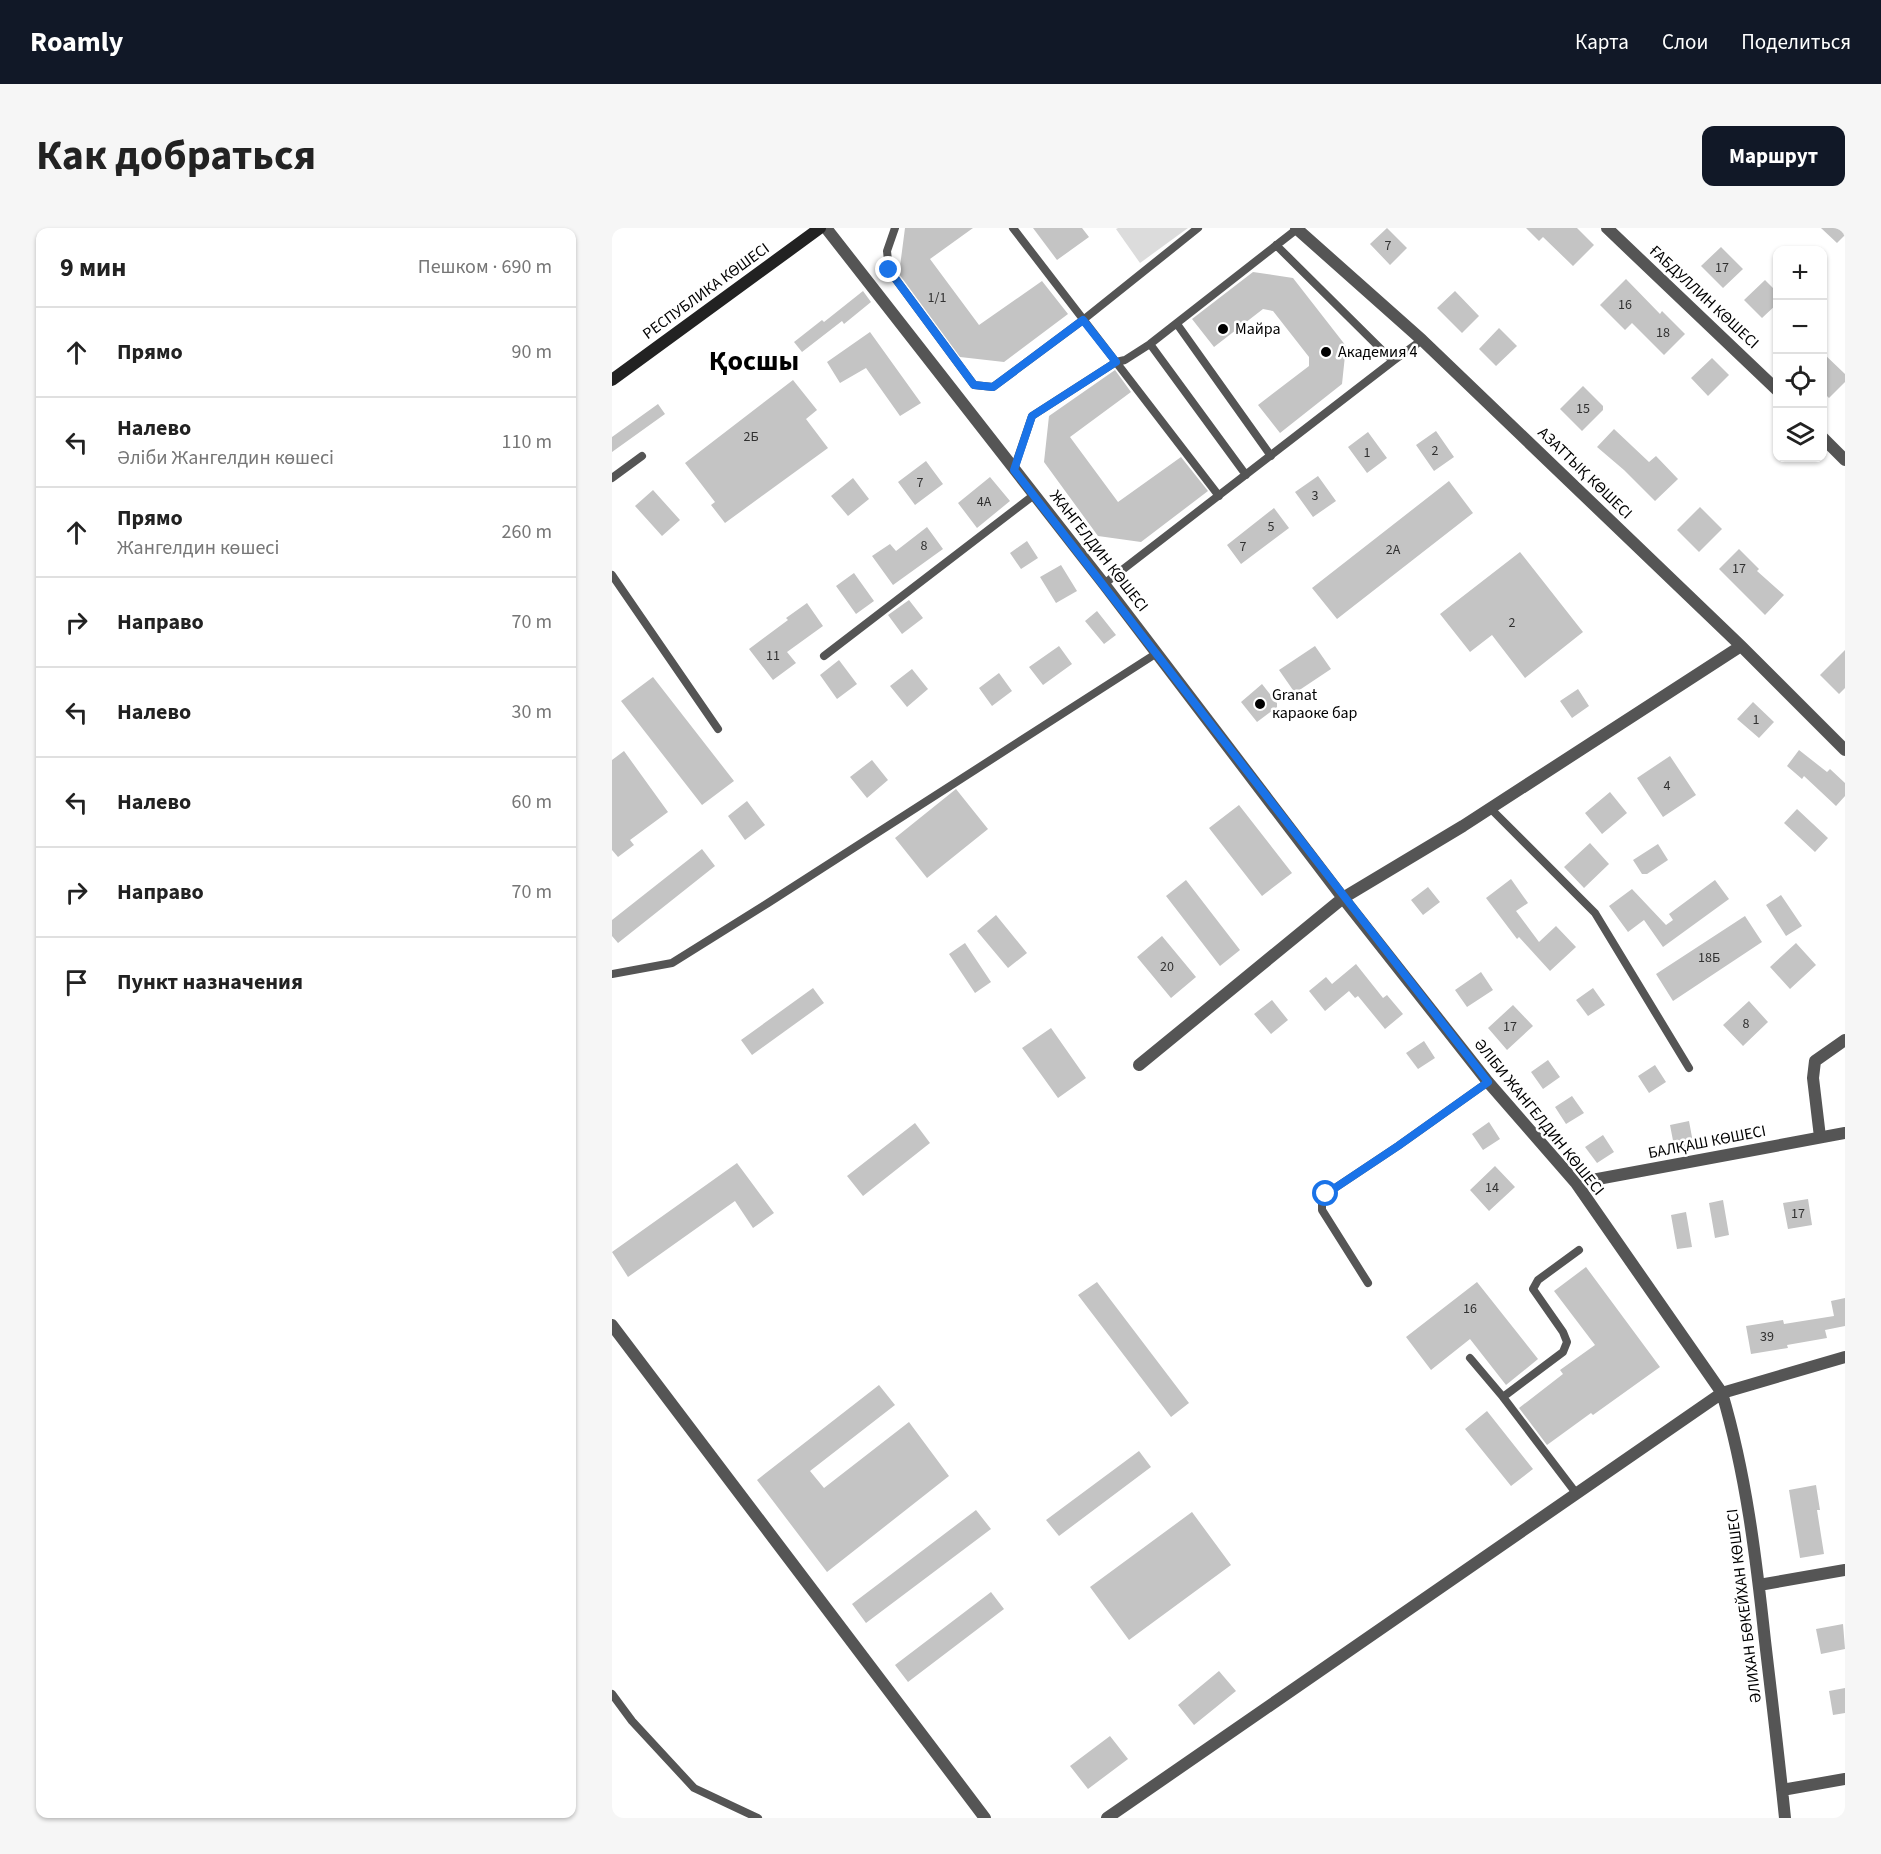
<!DOCTYPE html>
<html lang="ru">
<head>
<meta charset="utf-8">
<style>
	:root { --surface:#fff; --page:#f6f6f6; --text:#222; --muted:#767676; --line:#e0e0e0; --accent:#111827 }
	body { margin:0; font-family:"Source Sans 3",sans-serif; background:var(--page); color:var(--text) }
	.controls { position:absolute; right:18px; top:18px; display:grid; overflow:hidden; border-radius:12px; box-shadow:0 2px 4px #0004 }
	.controls button { width:54px; height:54px; display:grid; place-items:center; padding:0; border:0; border-bottom:2px solid var(--line); background:var(--surface); color:var(--text); font:30px sans-serif }
	.stop { position:absolute; width:18px; height:18px; margin:-14px; border:4px solid #1a73e8; border-radius:50%; background:#fff }
	.stop.end { background:#1a73e8; border-color:#fff; box-shadow:0 2px 6px #0008 }
	.list { margin:0; padding:0; list-style:none }
	h2 { display:flex; justify-content:space-between; align-items:center; height:78px; margin:0; padding:0 24px; font-size:26px }
	h2 small { font-size:20px; font-weight:400; color:var(--muted) }
	.list li { display:grid; grid-template-columns:39px 1fr auto; gap:18px; align-items:center; box-sizing:border-box; height:90px; padding:0 24px; border-top:2px solid var(--line) }
	.list b { display:block; font-size:22px; white-space:nowrap }
	.list p { margin:0; font-size:20px; white-space:nowrap; color:var(--muted) }
	.list em { font-size:20px; font-style:normal; color:var(--muted) }
	.icon { flex:none; width:33px; height:33px; fill:none; stroke:currentColor; stroke-width:2; stroke-linecap:round; stroke-linejoin:round }
	.map { position:relative; flex:none; width:1233px; height:1590px; overflow:hidden; border-radius:12px }
	header { display:flex; align-items:center; gap:36px; box-sizing:border-box; height:84px; padding:0 30px; background:var(--accent); color:#fff }
	header strong { font-size:28px }
	nav { display:flex; gap:33px; margin-inline-start:auto; font-size:21px }
	.intro { display:flex; align-items:center; justify-content:space-between; box-sizing:border-box; height:144px; padding:0 36px }
	h1 { margin:0; font-size:42px }
	.button { padding:15px 27px; border-radius:12px; background:var(--accent); color:#fff; font-size:21px; font-weight:700 }
	main { display:flex; gap:36px; padding:0 36px }
	aside { flex:1; background:var(--surface); border-radius:12px; box-shadow:0 2px 4px #0004 }
	.map>svg:first-child { display:block }
	.green { fill:#dcdcdc }
	.building { fill:#c4c4c4 }
	.lines { fill:none; stroke-linecap:round; stroke-linejoin:round }
	.service { stroke:#555; stroke-width:8 }
	.minor { stroke:#555; stroke-width:12 }
	.secondary { stroke:#222; stroke-width:12 }
	.route { stroke:#1a73e8; stroke-width:8 }
	.poi-dot { fill:#000; stroke:#fff; stroke-width:2 }
	.labels { text-anchor:middle; dominant-baseline:central; stroke-width:5; stroke-linejoin:round; paint-order:stroke }
	.number-label { font-size:14px; fill:#313131 }
	.street-label { font-size:16px; fill:#000; stroke:#fff }
	.poi-label { font-size:16px; fill:#000; stroke:#fff; text-anchor:start }
	.town-label { font-size:28px; font-weight:bold; fill:#000; stroke:#fff }
</style>
</head>
<body>
<header>
<strong>Roamly</strong>
<nav><a>Карта</a><a>Слои</a><a>Поделиться</a></nav>
</header>
<div class="intro"><h1>Как добраться</h1><a class="button">Маршрут</a></div>
<main>
<aside>
<h2>9 мин<small>Пешком · 690 m</small></h2>
<ul class="list">
<li><svg class="icon" aria-label="ahead" viewBox="0 0 24 24"><path d="M12 20V5M6 11l6-6 6 6"/></svg><div><b>Прямо</b></div><em>90 m</em></li>
<li><svg class="icon" aria-label="left" viewBox="0 0 24 24"><path d="M17 20v-9H6M10 6l-5 5 5 5"/></svg><div><b>Налево</b><p>Әліби Жангелдин көшесі</p></div><em>110 m</em></li>
<li><svg class="icon" aria-label="ahead" viewBox="0 0 24 24"><path d="M12 20V5M6 11l6-6 6 6"/></svg><div><b>Прямо</b><p>Жангелдин көшесі</p></div><em>260 m</em></li>
<li><svg class="icon" aria-label="right" viewBox="0 0 24 24"><path d="M7 20v-9h11M14 6l5 5-5 5"/></svg><div><b>Направо</b></div><em>70 m</em></li>
<li><svg class="icon" aria-label="left" viewBox="0 0 24 24"><path d="M17 20v-9H6M10 6l-5 5 5 5"/></svg><div><b>Налево</b></div><em>30 m</em></li>
<li><svg class="icon" aria-label="left" viewBox="0 0 24 24"><path d="M17 20v-9H6M10 6l-5 5 5 5"/></svg><div><b>Налево</b></div><em>60 m</em></li>
<li><svg class="icon" aria-label="right" viewBox="0 0 24 24"><path d="M7 20v-9h11M14 6l5 5-5 5"/></svg><div><b>Направо</b></div><em>70 m</em></li>
<li><svg class="icon" aria-label="arrive" viewBox="0 0 24 24"><path d="M6 21V4h12l-3 4 3 4H6"/></svg><div><b>Пункт назначения</b></div></li>
</ul>
</aside>
<div class="map">
<svg width="1233" height="1590" viewBox="0 0 1233 1590">
	<rect width="100%" height="100%" fill="#fff"/>
	<path class="green" d="M506,0H576L528,35L504,1Z"/>
	<path class="building" d="M293,0H361L318,31L367,97L430,53L456,86L392,134L348,129L287,46Z
		M421,0H470L477,9L445,32Z
		M775,0L795,20L778,37L758,16Z
		M914,0H965L982,17L961,38L931,9L927,13Z
		M1209,0H1233V7L1225,15Z
		M1109,19L1131,41L1111,60L1089,38Z
		M641,44L681,50L734,118L730,156L668,205L646,177L697,138V129L661,83L651,81L602,119L580,91Z
		M1014,51L1048,86L1050,83L1073,106L1052,127L1020,95L1013,102L988,77Z
		M1153,52L1166,65V75L1150,90L1132,72Z
		M251,63L259,74L232,96L230,93L190,124L182,114L210,92L212,94Z
		M843,63L867,88L850,105L825,80Z
		M887,100L905,118L884,138L867,121Z
		M258,104L309,175L288,188L254,140L228,155L215,134Z
		M1210,124L1233,146V154L1217,170L1210,163Z
		M1100,130L1117,147L1096,168L1079,150Z
		M503,142L519,164L458,209L506,274L569,229L596,263L529,314L486,308L432,234L437,188Z
		M181,152L205,182L194,191L216,220L113,295L99,277L103,274L73,235Z
		M971,158L991,178V182L970,203L948,181Z
		M46,176L53,186L0,224V209Z
		M1002,201L1037,234L1044,228L1066,251L1043,273L1012,242L985,219Z
		M824,203L842,229L822,243L804,217Z
		M756,204L775,230L755,245L736,219Z
		M314,233L331,256L303,277L286,254Z
		M706,248L724,273L701,289L683,264Z
		M378,249L398,273L365,300L346,275Z
		M241,250L257,271L236,288L219,268Z
		M837,253L861,285L725,391L700,360Z
		M41,262L68,292L50,308L23,278Z
		M1088,279L1110,301L1087,324L1065,302Z
		M662,280L677,300L629,336L615,317Z
		M315,299L331,321L281,357L260,328L278,316L284,323Z
		M415,313L426,330L409,341L398,325Z
		M1127,321L1147,341L1145,343L1172,367L1153,387L1107,341Z
		M908,324L971,404L913,450L880,407L858,424L828,386Z
		M449,337L465,363L444,375L428,349Z
		M242,345L262,373L244,386L224,358Z
		M297,372L311,390L290,406L276,387Z
		M195,375L211,398L175,424L184,435L161,452L137,421L176,392L174,390Z
		M485,383L504,407L492,416L473,393Z
		M447,418L460,436L431,457L417,439Z
		M703,418L719,441L683,465L667,442Z
		M1233,422V460L1227,466L1208,447Z
		M227,432L245,456L225,471L208,447Z
		M300,441L316,461L295,479L278,458Z
		M387,445L400,463L380,478L367,460Z
		M41,449L122,553L90,577L9,473Z
		M650,456L665,475V479L645,494L629,474Z
		M966,461L977,478L960,490L948,473Z
		M1141,474L1162,494L1147,510L1125,491Z
		M1187,522L1215,544L1218,541L1233,555V568L1224,578L1192,548L1190,551L1175,538Z
		M12,523L56,584L18,612L22,617L6,629L0,622V532Z
		M1058,528L1084,567L1051,589L1025,550Z
		M260,532L276,552L255,570L238,549Z
		M344,561L376,601L315,650L283,610Z
		M998,564L1015,585L990,606L973,585Z
		M135,573L153,597L133,612L116,588Z
		M627,577L680,645L650,668L597,600Z
		M1185,581L1216,610L1203,624L1172,595Z
		M978,615L997,636L972,660L952,639Z
		M1046,616L1056,632L1035,646H1030L1021,632Z
		M90,621L103,638L6,715L0,708V692Z
		M899,651L916,675L904,683L927,714L944,698L964,719L938,743L907,709L905,711L874,670Z
		M574,652L628,722L608,738L554,668Z
		M1103,652L1117,671L1051,719L1032,692L1016,704L997,678L1020,661L1054,697L1061,692L1057,686Z
		M816,659L828,674L811,687L799,672Z
		M1169,667L1190,698L1174,708L1154,677Z
		M384,687L415,725L396,740L365,703Z
		M1133,688L1150,714L1061,773L1044,746Z
		M550,708L584,749L559,770L525,729Z
		M353,715L379,754L363,765L337,726Z
		M1184,715L1204,737L1178,761L1158,739Z
		M744,736L771,770L775,767L791,786L773,801L746,768L743,770L737,763L713,783L697,763L714,749L720,756Z
		M869,744L881,762L855,779L843,762Z
		M201,760L212,775L140,827L129,812Z
		M981,760L993,777L976,788L964,772Z
		M660,772L676,792L659,806L642,786Z
		M1137,773L1156,794L1131,818L1111,797Z
		M901,777L921,798L895,822L876,800Z
		M439,800L474,850L446,870L410,820Z
		M812,813L823,830L806,841L794,825Z
		M936,832L948,849L931,861L919,844Z
		M1043,837L1054,854L1037,865L1026,848Z
		M960,868L972,885L954,896L943,879Z
		M1077,893L1082,920L1063,923L1058,897Z
		M877,894L888,911L871,922L860,906Z
		M303,895L318,915L251,968L235,948Z
		M991,907L1002,924L985,935L973,919Z
		M125,935L162,985L141,1000L123,973L16,1049L0,1024Z
		M883,938L903,959L877,983L858,962Z
		M1196,971L1200,997L1176,1001L1171,975Z
		M1111,972L1117,1007L1103,1010L1097,975Z
		M1074,984L1080,1019L1065,1021L1059,987Z
		M974,1039L1048,1139L981,1187L979,1185L935,1217L907,1180L951,1146L948,1142L983,1117L942,1063Z
		M485,1054L577,1175L559,1189L466,1067Z
		M865,1054L926,1131L894,1157L858,1111L819,1142L794,1109Z
		M1233,1070V1098L1213,1102L1215,1110L1175,1117L1176,1120L1139,1126L1134,1098L1171,1092L1172,1096L1222,1088L1219,1073Z
		M267,1157L283,1177L198,1243L212,1260L297,1194L337,1248L215,1344L145,1252Z
		M875,1183L921,1241L899,1258L853,1201Z
		M527,1223L539,1239L447,1308L434,1292Z
		M1204,1257L1208,1282H1205L1212,1326L1188,1330L1177,1262Z
		M364,1282L379,1301L254,1395L240,1376Z
		M580,1284L619,1337L517,1412L478,1359Z
		M379,1364L392,1381L296,1454L283,1437Z
		M1231,1396L1233,1421L1209,1426L1204,1401Z
		M607,1443L624,1463L582,1497L566,1477Z
		M1233,1460V1485L1221,1487L1217,1463Z
		M498,1508L516,1531L476,1561L458,1538Z"/>
	<g class="lines">
		<path class="service" d="M283,0L275,23L277,42L362,157L381,159L471,92L586,0
			M401,0L607,268
			M664,17L781,133
			M565,96L659,228
			M538,116L634,247
			M402,241L420,188L504,134L513,132L538,116L685,1
			M0,250L30,228
			M0,347L106,501
			M492,356L781,133L810,112
			M212,428L422,267
			M879,581L983,685L1077,840
			M0,746L60,735L156,675L545,425
			M756,1055L710,982V974L714,966L786,918L876,854
			M858,1130L891,1169L964,1265
			M891,1169L951,1124L955,1114L951,1104L921,1061L926,1052L967,1022
			M0,1466L20,1493L82,1560L146,1590"/>
		<path class="minor" d="M214,0L492,356L731,670L876,854L964,955L1110,1165C1134,1246 1144,1329 1153,1413C1160,1472 1167,1531 1173,1590
			M684,0L810,112L1129,418L1233,522
			M995,0L1166,163
			M1210,209L1233,232
			M527,837L731,670L851,598L1129,418
			M1208,909L1201,850L1203,833L1233,812
			M964,955L1233,905
			M0,1097L373,1590
			M1147,1357L1233,1342
			M1170,1562L1233,1551
			M495,1590L1110,1165L1233,1129"/>
		<path class="secondary" d="M0,152L208,0"/>
	</g>
	<g class="lines">
		<path class="route" d="M277,42L362,157L381,159L471,92L504,134L420,188L402,242C561,445 717,651 876,854L786,918L714,966"/>
	</g>
	<g class="poi-dot">
		<circle cx="611" cy="101" r="6"/>
		<circle cx="714" cy="124" r="6"/>
		<circle cx="648" cy="476" r="6"/>
	</g>
	<g class="labels">
		<g class="number-label">
			<text x="776" y="18">7</text>
			<text x="1110" y="40">17</text>
			<text x="325" y="70">1/1</text>
			<text x="1013" y="77">16</text>
			<text x="1051" y="105">18</text>
			<text x="971" y="181">15</text>
			<text x="139" y="209">2Б</text>
			<text x="823" y="223">2</text>
			<text x="755" y="225">1</text>
			<text x="308" y="255">7</text>
			<text x="703" y="268">3</text>
			<text x="372" y="274">4А</text>
			<text x="659" y="299">5</text>
			<text x="312" y="318">8</text>
			<text x="631" y="319">7</text>
			<text x="781" y="322">2А</text>
			<text x="1127" y="341">17</text>
			<text x="900" y="395">2</text>
			<text x="161" y="428">11</text>
			<text x="1144" y="492">1</text>
			<text x="1055" y="558">4</text>
			<text x="1097" y="730">18Б</text>
			<text x="555" y="739">20</text>
			<text x="1134" y="796">8</text>
			<text x="898" y="799">17</text>
			<text x="880" y="960">14</text>
			<text x="1186" y="986">17</text>
			<text x="858" y="1081">16</text>
			<text x="1155" y="1109">39</text>
		</g>
		<g class="street-label">
			<text transform="translate(94 63) rotate(-36)">РЕСПУБЛИКА КӨШЕСІ</text>
			<text transform="translate(1092 69) rotate(43)">ҒАБДУЛЛИН КӨШЕСІ</text>
			<text transform="translate(973 245) rotate(44)">АЗАТТЫҚ КӨШЕСІ</text>
			<text transform="translate(487 323) rotate(52)">ЖАНГЕЛДИН КӨШЕСІ</text>
			<text transform="translate(927 889) rotate(51)">ӘЛІБИ ЖАНГЕЛДИН КӨШЕСІ</text>
			<text transform="translate(1095 914) rotate(-11)">БАЛҚАШ КӨШЕСІ</text>
			<text transform="translate(1132 1378) rotate(-97)">ӘЛИХАН БӨКЕЙХАН КӨШЕСІ</text>
		</g>
		<g class="poi-label">
			<text x="623" y="101">Майра</text>
			<text x="726" y="124">Академия 4</text>
			<text x="660" y="467">Granat<tspan x="660" dy="18">караоке бар</tspan></text>
		</g>
		<g class="town-label">
			<text x="142" y="133">Қосшы</text>
		</g>
	</g>
</svg>
<div class="controls">
<button>+</button>
<button>−</button>
<button><svg class="icon" aria-label="locate" viewBox="0 0 24 24"><circle cx="12" cy="12" r="6"/><path d="M12 2v4M12 18v4M2 12h4M18 12h4"/></svg></button>
<button><svg class="icon" aria-label="layers" viewBox="0 0 24 24"><path d="M12 4l9 5-9 5-9-5zM3 14l9 5 9-5"/></svg></button>
</div>
<div class="stop" style="left:714px;top:966px"></div>
<div class="stop end" style="left:277px;top:42px"></div>
</div>
</main>
</body>
</html>
